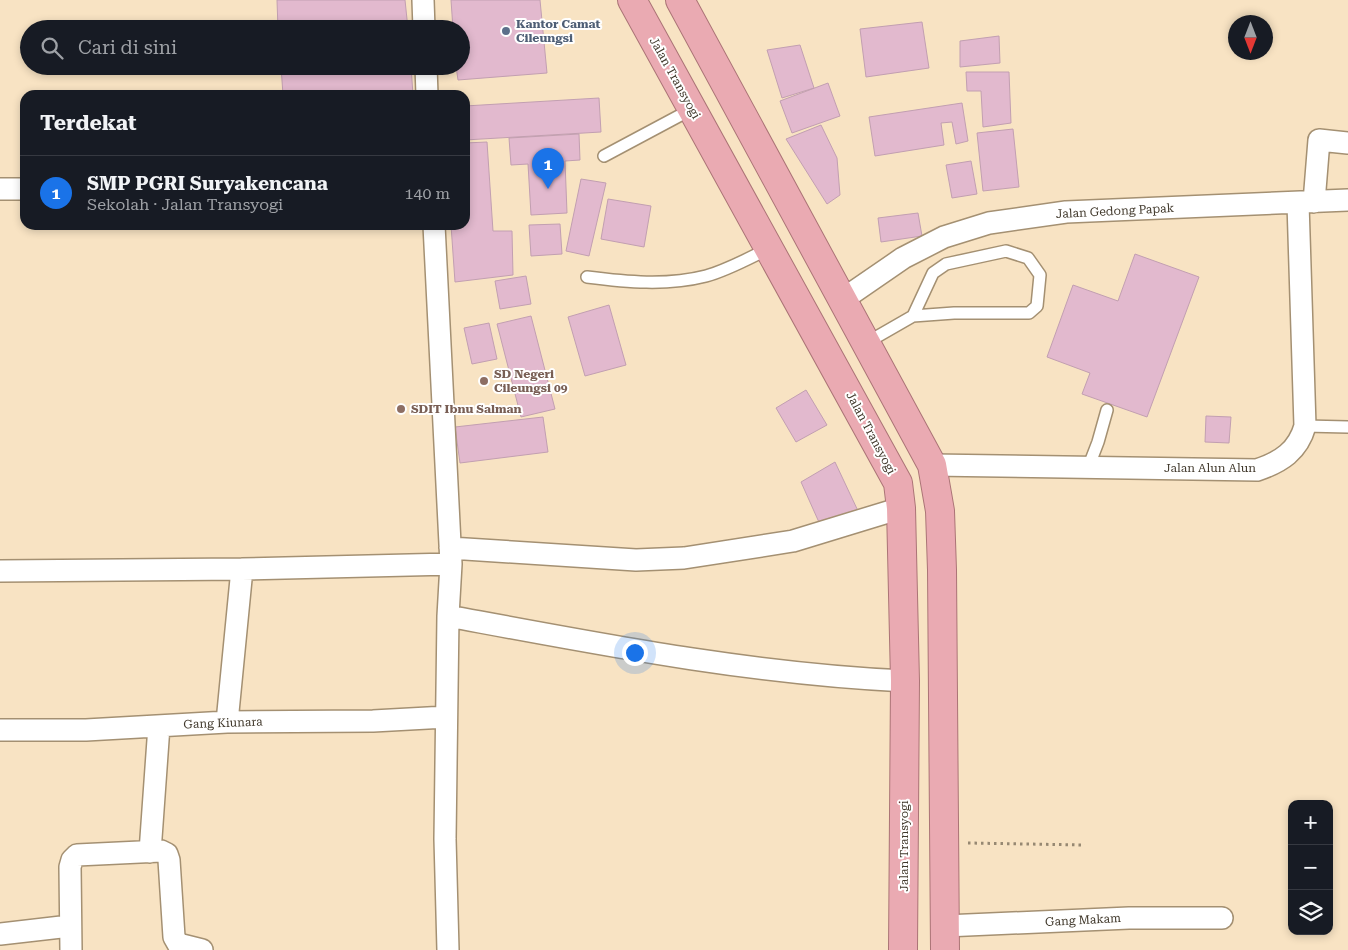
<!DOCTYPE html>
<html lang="id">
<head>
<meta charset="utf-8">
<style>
	:root { --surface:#171b24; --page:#20242c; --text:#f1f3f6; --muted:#9ea1a6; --line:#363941; --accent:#1a73e8 }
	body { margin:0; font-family:"Roboto Serif",serif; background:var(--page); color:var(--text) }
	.controls { position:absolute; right:15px; bottom:15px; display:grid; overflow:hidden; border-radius:10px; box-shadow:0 2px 8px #0003 }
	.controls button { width:45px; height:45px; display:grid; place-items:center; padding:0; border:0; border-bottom:1px solid var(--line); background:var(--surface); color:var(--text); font:25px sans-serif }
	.compass { position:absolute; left:1228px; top:15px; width:45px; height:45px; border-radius:50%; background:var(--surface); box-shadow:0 2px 8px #0003; rotate:180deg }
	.you { position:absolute; left:634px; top:652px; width:18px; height:18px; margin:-12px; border:4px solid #fff; border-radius:50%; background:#1a73e8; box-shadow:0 0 0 8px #1a73e833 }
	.badge { display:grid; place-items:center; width:32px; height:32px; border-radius:50%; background:var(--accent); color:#fff; font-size:16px; font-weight:700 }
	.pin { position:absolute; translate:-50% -41px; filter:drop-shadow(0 1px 2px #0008) }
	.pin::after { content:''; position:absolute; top:26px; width:18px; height:15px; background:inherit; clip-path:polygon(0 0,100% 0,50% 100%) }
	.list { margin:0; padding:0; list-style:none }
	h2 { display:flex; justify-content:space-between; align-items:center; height:65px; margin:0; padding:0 20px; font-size:21px }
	h2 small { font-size:16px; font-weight:400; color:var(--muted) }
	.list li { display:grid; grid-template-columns:32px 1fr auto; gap:15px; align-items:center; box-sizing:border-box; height:75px; padding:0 20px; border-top:1px solid var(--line) }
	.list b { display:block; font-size:19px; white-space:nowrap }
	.list p { margin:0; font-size:16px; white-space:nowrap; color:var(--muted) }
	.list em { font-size:16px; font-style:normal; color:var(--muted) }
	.icon { flex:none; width:28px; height:28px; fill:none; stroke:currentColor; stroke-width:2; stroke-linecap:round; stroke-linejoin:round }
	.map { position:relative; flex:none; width:1348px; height:950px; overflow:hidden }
	.search { position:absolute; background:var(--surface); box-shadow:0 2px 8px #0003; left:20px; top:20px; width:450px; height:55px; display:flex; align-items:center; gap:12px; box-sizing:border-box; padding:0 18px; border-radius:28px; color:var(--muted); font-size:19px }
	.panel { position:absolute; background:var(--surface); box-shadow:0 2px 8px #0003; left:20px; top:90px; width:450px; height:140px; border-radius:15px }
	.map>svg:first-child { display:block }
	.building { fill:#e2b9ce; stroke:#c29fb1 }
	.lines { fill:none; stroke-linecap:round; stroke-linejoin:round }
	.service-casing { stroke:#a49072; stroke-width:14 }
	.minor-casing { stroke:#a49072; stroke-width:24 }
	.trunk-casing { stroke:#ab7476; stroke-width:30 }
	.path { stroke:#968872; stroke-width:3; stroke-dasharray:2.5 4; stroke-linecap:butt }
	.service { stroke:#fff; stroke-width:11 }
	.minor { stroke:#fff; stroke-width:21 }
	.trunk { stroke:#eaaab2; stroke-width:28 }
	.service-dot { fill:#5c6f8a; stroke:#fff; stroke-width:2 }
	.education-dot { fill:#8d6e63; stroke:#fff; stroke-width:2 }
	.labels { text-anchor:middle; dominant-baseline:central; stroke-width:4; stroke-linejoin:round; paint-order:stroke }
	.service-label { font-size:12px; font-weight:bold; fill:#4e5e75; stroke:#fff; text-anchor:start }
	.street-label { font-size:12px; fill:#40382b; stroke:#fff }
	.education-label { font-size:12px; font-weight:bold; fill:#785e54; stroke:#fff; text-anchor:start }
</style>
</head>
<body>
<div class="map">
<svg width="1348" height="950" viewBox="0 0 1348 950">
	<rect width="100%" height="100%" fill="#f8e3c3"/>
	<path class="building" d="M277,0H405L408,29H278Z
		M451,0H540L547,73L458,80L456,66H461V29H453Z
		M922,22L929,68L866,77L860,29Z
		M999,36L1000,63L960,67V41Z
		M800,45L814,88L782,98L767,50Z
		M281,66H411L413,95H283Z
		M966,72H1009L1011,123L983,127L981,91H967Z
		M828,83L840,116L792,133L780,101Z
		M599,98L601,132L465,140V106Z
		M962,103L968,141L956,144L952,122L941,123L944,145L875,156L869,117Z
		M821,125L837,158L840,195L827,204L786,139Z
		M1013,129L1019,187L983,191L977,133Z
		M579,134L580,160L565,161L567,213L531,215L528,164L511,165L509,138Z
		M487,142L493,231H512L513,275L455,282L451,225H465V143Z
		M971,161L977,194L952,198L946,165Z
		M581,179L606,183L589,256L566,251Z
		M608,199L651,206L644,247L601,239Z
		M918,213L922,236L881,242L878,218Z
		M560,224L562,254L531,256L529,225Z
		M1135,254L1199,277L1147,417L1082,394L1090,373L1047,357L1073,285L1118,301Z
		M526,276L531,304L500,309L495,281Z
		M609,305L626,365L585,376L568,317Z
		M531,316L555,409L521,417L497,324Z
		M489,323L497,359L472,364L464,328Z
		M806,390L827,425L796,442L776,408Z
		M1206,416L1231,417L1229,443L1205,442Z
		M543,417L548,452L460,463L455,427Z
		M835,462L859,513L822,529L801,482Z"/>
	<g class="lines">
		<g class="service-casing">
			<path id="service" d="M604,156L692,109
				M587,277C626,282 667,286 706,276C728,270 749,258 770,248
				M866,343L913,316L954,313H1029L1037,306L1040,275L1028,258L1006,251L946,264L933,273L913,316
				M1305,426L1348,427
				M1088,468L1098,442L1107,410"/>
		</g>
		<g class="minor-casing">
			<path id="minor" d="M423,0L424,29
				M426,66L427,95
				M0,189H25
				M1314,202L1319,140L1348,143
				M434,225L451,564L448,616L445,839L448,950
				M842,300L903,258L944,237L989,223L1066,212L1348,200
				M932,465L1257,470C1281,462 1298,451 1305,426L1298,203
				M450,548L636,560L684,558L793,541L901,508
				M0,571L242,569L451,564
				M448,616C599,644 751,674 905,681
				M227,722L242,569
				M0,730H86L227,722L373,721L446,717
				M150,852L159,726
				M945,926L1129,918H1222
				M0,934L70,926
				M71,950L70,867L72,860L77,855L161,851L167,854L169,860L174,937L178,944L202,950"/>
		</g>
		<g class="trunk-casing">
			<path id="trunk" d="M632,0L898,483L901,508L905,681L903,950
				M680,0L932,465L940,511L942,570L945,950"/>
		</g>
		<path class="path" d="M968,843L1085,845"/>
		<use href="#service" class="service"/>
		<use href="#minor" class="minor"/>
		<use href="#trunk" class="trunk"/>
	</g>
	<circle class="service-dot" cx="506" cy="31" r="5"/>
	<g class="education-dot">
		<circle cx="484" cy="381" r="5"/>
		<circle cx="401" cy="409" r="5"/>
	</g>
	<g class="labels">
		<g class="service-label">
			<text x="516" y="24">Kantor Camat<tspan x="516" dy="14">Cileungsi</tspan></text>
		</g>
		<g class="street-label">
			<text transform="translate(675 78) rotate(61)">Jalan Transyogi</text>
			<text transform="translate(1115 211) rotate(-3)">Jalan Gedong Papak</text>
			<text transform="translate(871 433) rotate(62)">Jalan Transyogi</text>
			<text x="1210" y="468">Jalan Alun Alun</text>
			<text transform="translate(223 723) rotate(-2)">Gang Kiunara</text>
			<text transform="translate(904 846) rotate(-90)">Jalan Transyogi</text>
			<text transform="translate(1083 920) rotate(-3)">Gang Makam</text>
		</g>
		<g class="education-label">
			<text x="494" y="374">SD Negeri<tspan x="494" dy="14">Cileungsi 09</tspan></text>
			<text x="411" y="409">SDIT Ibnu Salman</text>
		</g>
	</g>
</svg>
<div class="controls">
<button>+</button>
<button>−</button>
<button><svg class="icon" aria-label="layers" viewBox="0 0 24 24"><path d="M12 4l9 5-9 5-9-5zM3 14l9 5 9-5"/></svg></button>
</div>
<svg class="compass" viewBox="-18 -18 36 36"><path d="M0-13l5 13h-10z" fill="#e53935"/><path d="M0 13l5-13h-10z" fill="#9ea1a6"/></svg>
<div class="you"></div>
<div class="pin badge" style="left:548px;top:189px">1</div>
<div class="search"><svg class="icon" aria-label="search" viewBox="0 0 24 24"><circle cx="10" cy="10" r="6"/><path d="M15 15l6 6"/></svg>Cari di sini</div>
<section class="panel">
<h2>Terdekat<small></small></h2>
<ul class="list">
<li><span class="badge">1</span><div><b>SMP PGRI Suryakencana</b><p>Sekolah · Jalan Transyogi</p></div><em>140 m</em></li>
</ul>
</section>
</div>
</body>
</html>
